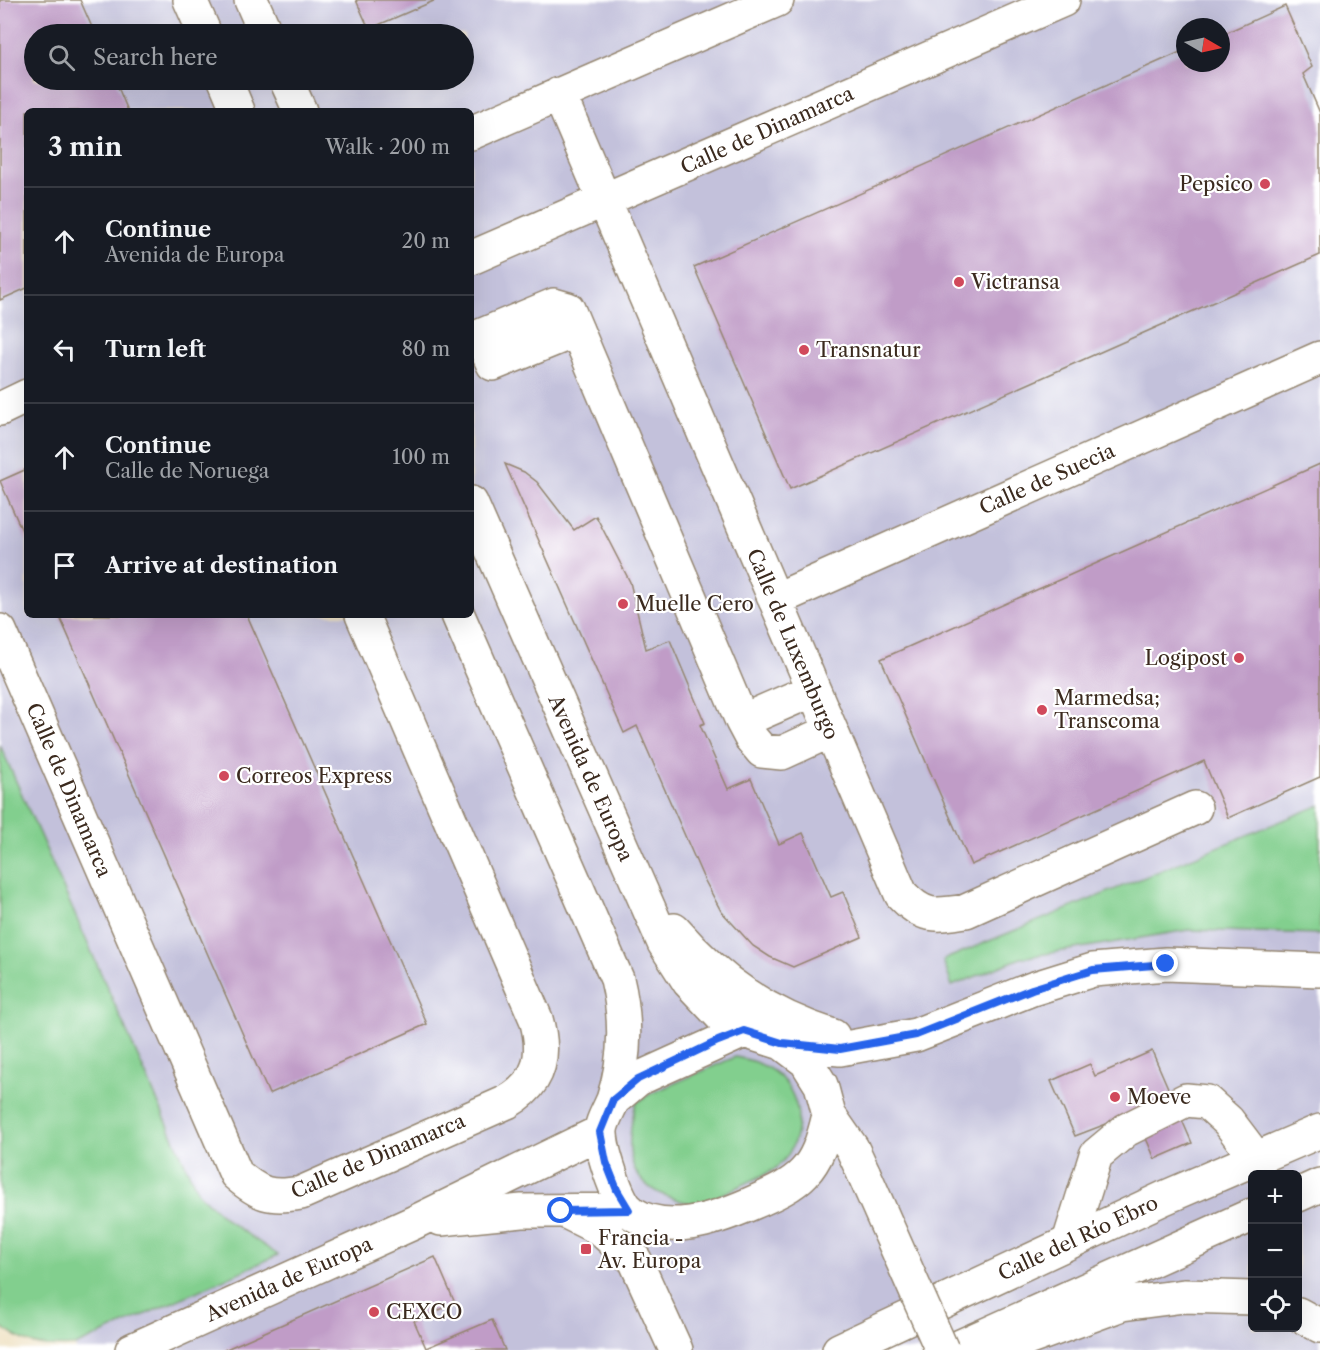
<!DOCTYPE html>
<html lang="en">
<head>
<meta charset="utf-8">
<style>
	:root { --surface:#171b24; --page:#242831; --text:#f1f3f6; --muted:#9ea1a6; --line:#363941 }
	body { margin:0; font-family:"Libre Caslon Text",serif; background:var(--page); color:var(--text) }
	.controls { position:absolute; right:18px; bottom:18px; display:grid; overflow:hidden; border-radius:9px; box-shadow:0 6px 24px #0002 }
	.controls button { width:54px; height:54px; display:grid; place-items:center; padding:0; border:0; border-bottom:2px solid var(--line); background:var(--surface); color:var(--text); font:30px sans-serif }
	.compass { position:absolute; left:1176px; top:18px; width:54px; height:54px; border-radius:50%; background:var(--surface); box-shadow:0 6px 24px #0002; rotate:99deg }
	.stop { position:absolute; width:18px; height:18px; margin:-14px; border:4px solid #2563eb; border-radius:50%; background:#fff }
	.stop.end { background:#2563eb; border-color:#fff; box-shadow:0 2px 6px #0008 }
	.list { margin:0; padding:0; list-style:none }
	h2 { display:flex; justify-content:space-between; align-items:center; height:78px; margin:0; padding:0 24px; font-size:26px }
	h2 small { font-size:20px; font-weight:400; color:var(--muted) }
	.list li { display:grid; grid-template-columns:39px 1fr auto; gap:18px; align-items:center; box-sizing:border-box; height:108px; padding:0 24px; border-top:2px solid var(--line) }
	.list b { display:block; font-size:22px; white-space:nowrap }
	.list p { margin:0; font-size:20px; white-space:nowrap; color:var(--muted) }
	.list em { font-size:20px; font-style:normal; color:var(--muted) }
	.icon { flex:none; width:33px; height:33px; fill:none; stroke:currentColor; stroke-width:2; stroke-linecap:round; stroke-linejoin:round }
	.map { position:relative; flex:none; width:1320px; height:1350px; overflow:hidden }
	.search { position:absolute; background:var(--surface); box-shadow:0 6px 24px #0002; left:24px; top:24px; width:450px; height:66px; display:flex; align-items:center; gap:15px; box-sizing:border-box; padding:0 21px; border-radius:33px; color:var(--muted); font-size:22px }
	.panel { position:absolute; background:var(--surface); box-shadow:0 6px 24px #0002; left:24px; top:108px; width:450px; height:510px; border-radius:9px }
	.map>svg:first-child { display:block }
	.industrial { fill:#c3c1db; fill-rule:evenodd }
	.green { fill:#82cf8e; stroke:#5e7c56; stroke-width:1.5 }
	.building { fill:#c09cc7 }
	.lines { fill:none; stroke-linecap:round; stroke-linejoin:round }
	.minor-casing { stroke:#94856f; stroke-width:36 }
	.major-casing { stroke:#94856f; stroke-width:36 }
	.minor { stroke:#fff; stroke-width:33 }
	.major { stroke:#fff; stroke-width:33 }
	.minor-bridge-casing { stroke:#94856f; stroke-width:36; stroke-linecap:butt }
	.minor-bridge { stroke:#fff; stroke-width:33 }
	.route { stroke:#2563eb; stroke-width:8 }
	.poi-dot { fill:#d1495b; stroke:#fff; stroke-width:2 }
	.labels { text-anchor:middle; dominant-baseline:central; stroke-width:4.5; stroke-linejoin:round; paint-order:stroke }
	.street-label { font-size:20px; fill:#3b2a1e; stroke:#fff }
	.poi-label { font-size:20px; fill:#3b2a1e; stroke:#fff; text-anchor:start }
</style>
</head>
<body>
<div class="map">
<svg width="1320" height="1350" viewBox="0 0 1320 1350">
	<rect width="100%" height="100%" fill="#fff"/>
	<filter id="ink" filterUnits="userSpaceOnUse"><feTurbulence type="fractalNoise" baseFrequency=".0167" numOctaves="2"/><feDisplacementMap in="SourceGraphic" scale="12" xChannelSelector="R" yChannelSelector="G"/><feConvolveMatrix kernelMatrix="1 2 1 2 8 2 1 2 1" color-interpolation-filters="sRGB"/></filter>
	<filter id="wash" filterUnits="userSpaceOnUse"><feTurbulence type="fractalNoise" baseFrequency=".008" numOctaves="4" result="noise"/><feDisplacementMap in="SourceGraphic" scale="24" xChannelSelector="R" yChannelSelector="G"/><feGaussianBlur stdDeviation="1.35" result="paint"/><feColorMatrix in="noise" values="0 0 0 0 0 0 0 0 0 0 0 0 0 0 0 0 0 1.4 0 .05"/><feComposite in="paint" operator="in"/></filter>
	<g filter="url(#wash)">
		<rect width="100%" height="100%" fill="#eee0c0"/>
		<path class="industrial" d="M0,0H1320V1350H76L75,1346L277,1254L228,1221L198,1193L0,745ZM1185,27H1221V63H1185ZM34,34H464V80H34ZM27,111H471V615H27ZM1252,1174H1298V1328H1252Z"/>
		<path class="green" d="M0,745L198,1193L228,1221L278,1255L75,1346C39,1348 31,1347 0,1326Z
			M1320,805V934L1188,930L1021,958L952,986L943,960Z
			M735,1057C760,1061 783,1072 793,1096C804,1121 796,1154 773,1170C763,1176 750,1181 740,1186C726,1192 707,1203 692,1203C682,1203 670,1197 661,1194C622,1176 627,1138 636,1103L650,1094Z"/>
		<g id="blocks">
			<path class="building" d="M0,0H80L95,34H34V80H115L128,111H27V288L0,300Z
				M356,0H436L369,29Z
				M1285,6L1312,67L1303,74L1320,113V255L790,489L694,267L1185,50V63H1221V35Z
				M505,464L524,472L537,482L574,530L596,516L630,582L646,649L670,640L705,723L700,725L728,789L751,779L779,844L803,833L831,897L843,892L862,937L793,967L770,957L753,946L721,911L703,877L637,726L624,733Z
				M1320,464V777L1228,818L1204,761L971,865L881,659Z
				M27,469V542L0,481Z
				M59,615H247L427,1024L269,1094Z
				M1152,1051L1192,1143L1155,1159L1135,1113L1075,1136L1051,1081L1090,1064L1095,1076Z
				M435,1257L455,1303L414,1321L426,1348L492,1320L505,1350H224Z"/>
		</g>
	</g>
	<g filter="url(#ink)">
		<use href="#blocks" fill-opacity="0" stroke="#94856f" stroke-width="1.5"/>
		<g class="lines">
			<g class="minor-casing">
				<path id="minor" d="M190,0L205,34
					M251,0L266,34
					M225,80L238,111
					M286,80L300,111
					M559,94L901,894C923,918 935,916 966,911L1195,808
					M471,133L777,0
					M471,258L1063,0
					M577,330L493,364L480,336L554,305L568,309L742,721
					M0,409L27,396
					M471,503L664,943L689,982L725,1020L744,1031L782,1043L806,1061L821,1085L829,1115L852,1148L864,1174
					M775,600L1320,358
					M458,615L617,979C627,1020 626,1060 613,1100C609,1110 600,1124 601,1134C602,1149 607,1164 612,1178C616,1189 623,1207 632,1213C667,1236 716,1219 750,1204C802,1182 816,1172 829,1115
					M0,631L236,1174C260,1195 270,1198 301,1193L507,1102C541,1083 546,1054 536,1019L362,615
					M813,690L742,721L751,738L762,751L782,753L830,731
					M674,930C720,983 767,1015 833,1036
					M782,1043L840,1049L916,1035L1032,989L1093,970L1166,964L1320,970
					M613,1100L638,1079L744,1031
					M566,1212L600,1229L635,1260L676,1350
					M441,1219L522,1211L629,1210
					M1069,1242L1096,1155L1126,1130L1186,1100L1207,1102L1228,1121L1256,1158
					M1298,1314L1320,1326
					M132,1350L413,1223L600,1132
					M997,1350L1122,1304L1184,1296L1252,1298"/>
			</g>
			<g class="major-casing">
				<path id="major" d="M1298,1195L1320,1185
					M839,1350L1164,1198L1320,1131
					M952,1350L1252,1215"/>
			</g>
			<use href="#minor" class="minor"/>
			<use href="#major" class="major"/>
			<g class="minor-bridge-casing">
				<path id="minor-bridge" d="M864,1174L942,1350"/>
			</g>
			<use href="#minor-bridge" class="minor-bridge"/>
		</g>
	</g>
	<g class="lines" filter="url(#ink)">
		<path class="route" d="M561,1211L629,1210L617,1190L606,1162L600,1132L613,1100L638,1079L718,1041L744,1031L782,1043L840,1049L916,1035L1032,989L1093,970L1166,964"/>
	</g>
	<g class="poi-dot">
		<circle cx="1265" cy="184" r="6"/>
		<circle cx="959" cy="282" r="6"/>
		<circle cx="804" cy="350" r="6"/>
		<circle cx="623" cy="604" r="6"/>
		<circle cx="1239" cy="658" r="6"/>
		<circle cx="1042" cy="710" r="6"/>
		<circle cx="224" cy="776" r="6"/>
		<circle cx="1115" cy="1097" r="6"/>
		<rect x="580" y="1243" width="12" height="12" rx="3"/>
		<circle cx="374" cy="1312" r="6"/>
	</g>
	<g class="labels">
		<g class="street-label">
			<text transform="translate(767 130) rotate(-24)">Calle de Dinamarca</text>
			<text transform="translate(1047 479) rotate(-24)">Calle de Suecia</text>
			<text transform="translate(793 644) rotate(67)">Calle de Luxemburgo</text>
			<text transform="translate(591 778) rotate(66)">Avenida de Europa</text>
			<text transform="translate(69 790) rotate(67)">Calle de Dinamarca</text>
			<text transform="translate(378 1156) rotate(-23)">Calle de Dinamarca</text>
			<text transform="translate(1078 1238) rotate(-25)">Calle del Río Ebro</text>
			<text transform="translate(289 1279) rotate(-24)">Avenida de Europa</text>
		</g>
		<g class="poi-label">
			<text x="1253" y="184" text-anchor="end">Pepsico</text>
			<text x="971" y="282">Victransa</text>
			<text x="816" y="350">Transnatur</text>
			<text x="635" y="604">Muelle Cero</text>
			<text x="1227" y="658" text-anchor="end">Logipost</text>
			<text x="1054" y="698">Marmedsa;<tspan x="1054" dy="23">Transcoma</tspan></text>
			<text x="236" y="776">Correos Express</text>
			<text x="1127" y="1097">Moeve</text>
			<text x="598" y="1238">Francia -<tspan x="598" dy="23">Av. Europa</tspan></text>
			<text x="386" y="1312">CEXCO</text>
		</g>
	</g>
</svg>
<div class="controls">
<button>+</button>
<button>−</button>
<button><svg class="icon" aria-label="locate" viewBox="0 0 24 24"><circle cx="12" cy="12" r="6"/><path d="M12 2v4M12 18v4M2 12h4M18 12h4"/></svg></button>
</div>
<svg class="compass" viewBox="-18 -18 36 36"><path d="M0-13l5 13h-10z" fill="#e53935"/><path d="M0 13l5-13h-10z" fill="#9ea1a6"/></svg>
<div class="stop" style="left:561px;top:1211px"></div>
<div class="stop end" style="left:1166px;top:964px"></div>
<div class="search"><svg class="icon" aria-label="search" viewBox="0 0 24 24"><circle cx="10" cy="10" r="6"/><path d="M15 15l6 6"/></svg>Search here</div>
<section class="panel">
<h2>3 min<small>Walk · 200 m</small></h2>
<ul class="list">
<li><svg class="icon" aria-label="ahead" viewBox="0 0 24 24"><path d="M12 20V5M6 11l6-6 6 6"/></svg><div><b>Continue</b><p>Avenida de Europa</p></div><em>20 m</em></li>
<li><svg class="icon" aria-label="left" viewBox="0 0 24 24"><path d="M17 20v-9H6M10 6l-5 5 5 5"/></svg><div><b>Turn left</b></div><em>80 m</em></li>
<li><svg class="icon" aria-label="ahead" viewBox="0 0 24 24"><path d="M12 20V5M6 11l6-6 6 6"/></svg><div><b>Continue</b><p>Calle de Noruega</p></div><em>100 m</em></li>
<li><svg class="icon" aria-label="arrive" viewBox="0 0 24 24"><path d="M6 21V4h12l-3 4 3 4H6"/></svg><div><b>Arrive at destination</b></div></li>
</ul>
</section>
</div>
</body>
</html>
